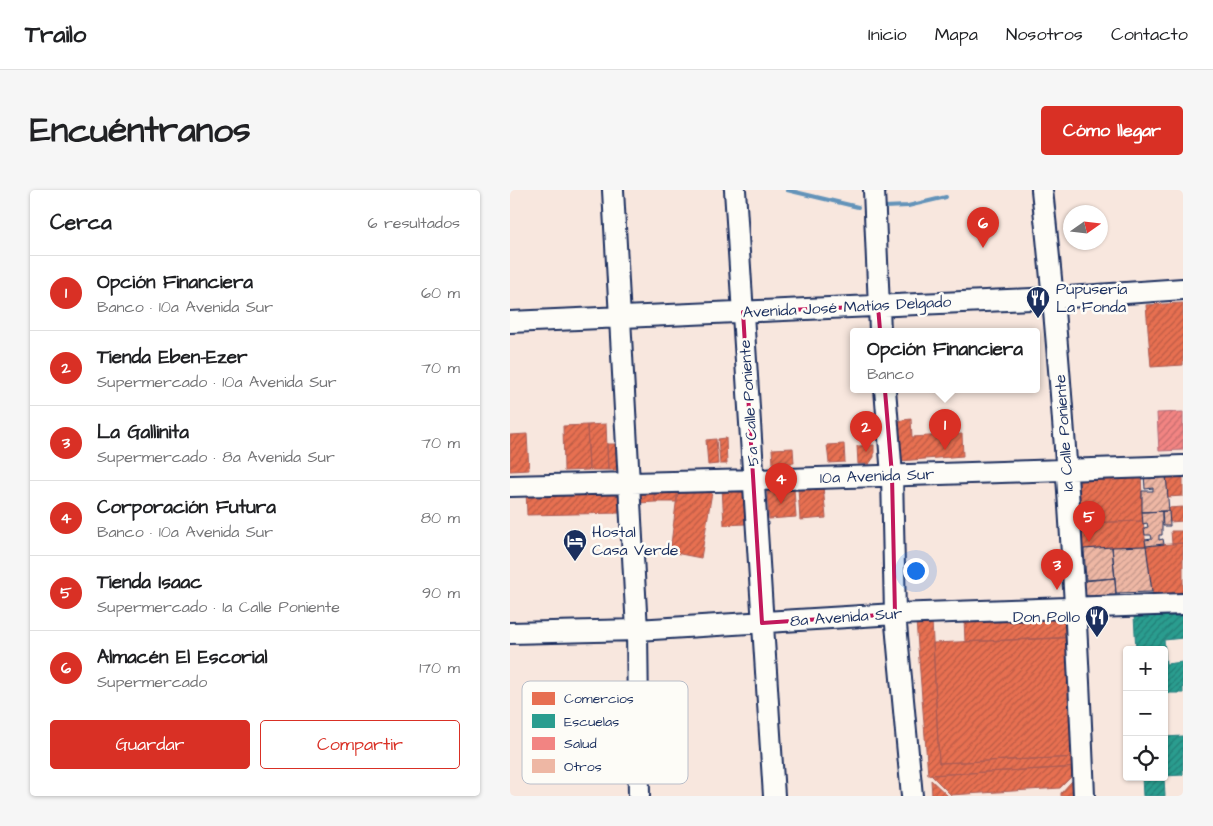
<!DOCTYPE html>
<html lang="es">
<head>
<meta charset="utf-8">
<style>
	:root { --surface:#fff; --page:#f6f6f6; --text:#202124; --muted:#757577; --line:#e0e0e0; --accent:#d93025 }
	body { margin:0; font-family:"Architects Daughter",sans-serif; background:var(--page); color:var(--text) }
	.controls { position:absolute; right:15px; bottom:15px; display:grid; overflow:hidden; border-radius:5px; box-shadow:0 1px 4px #0004 }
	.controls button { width:45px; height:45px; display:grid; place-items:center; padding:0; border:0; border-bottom:1px solid var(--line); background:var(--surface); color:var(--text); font:25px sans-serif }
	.compass { position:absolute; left:553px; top:15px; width:45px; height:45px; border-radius:50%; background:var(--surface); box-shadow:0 1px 4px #0004; rotate:76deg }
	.you { position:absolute; left:405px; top:380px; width:18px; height:18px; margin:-12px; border:4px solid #fff; border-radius:50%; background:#1a73e8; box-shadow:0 0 0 8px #1a73e833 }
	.badge { display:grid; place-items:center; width:32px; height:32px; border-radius:50%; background:var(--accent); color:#fff; font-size:16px; font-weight:700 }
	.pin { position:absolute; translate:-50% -41px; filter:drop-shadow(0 1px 2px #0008) }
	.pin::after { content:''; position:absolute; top:26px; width:18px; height:15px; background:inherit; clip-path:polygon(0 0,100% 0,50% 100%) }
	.popup { position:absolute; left:340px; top:138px; width:190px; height:65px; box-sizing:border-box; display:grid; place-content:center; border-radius:5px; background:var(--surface); filter:drop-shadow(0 1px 4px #0005); font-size:16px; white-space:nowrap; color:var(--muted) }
	.popup b { font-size:19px; color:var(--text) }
	.popup::after { content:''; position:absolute; left:50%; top:100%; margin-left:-10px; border:10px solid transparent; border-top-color:var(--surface) }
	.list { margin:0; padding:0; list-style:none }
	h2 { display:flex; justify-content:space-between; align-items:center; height:65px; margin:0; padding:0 20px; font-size:21px }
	h2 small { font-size:16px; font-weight:400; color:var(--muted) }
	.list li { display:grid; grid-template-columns:32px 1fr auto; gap:15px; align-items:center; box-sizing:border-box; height:75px; padding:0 20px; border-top:1px solid var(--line) }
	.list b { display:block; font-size:19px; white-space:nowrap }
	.list p { margin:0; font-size:16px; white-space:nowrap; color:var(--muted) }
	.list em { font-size:16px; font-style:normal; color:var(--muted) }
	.actions { display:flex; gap:10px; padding:15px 20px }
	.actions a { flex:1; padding:11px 0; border:1px solid var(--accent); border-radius:5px; text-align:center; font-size:18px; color:var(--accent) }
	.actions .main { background:var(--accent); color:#fff }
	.icon { flex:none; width:28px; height:28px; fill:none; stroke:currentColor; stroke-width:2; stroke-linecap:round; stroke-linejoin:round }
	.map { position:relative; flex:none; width:673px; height:606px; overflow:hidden; border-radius:5px }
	header { display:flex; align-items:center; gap:30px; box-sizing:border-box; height:70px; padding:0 25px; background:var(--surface); border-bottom:1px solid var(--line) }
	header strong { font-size:24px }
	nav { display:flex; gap:28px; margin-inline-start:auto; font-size:18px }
	.intro { display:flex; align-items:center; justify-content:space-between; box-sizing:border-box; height:120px; padding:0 30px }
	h1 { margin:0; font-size:35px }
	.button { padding:12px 22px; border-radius:5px; background:var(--accent); color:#fff; font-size:18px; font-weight:700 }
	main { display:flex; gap:30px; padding:0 30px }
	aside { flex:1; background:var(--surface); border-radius:5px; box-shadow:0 1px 4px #0004 }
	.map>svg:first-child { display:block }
	.shops { fill:url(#shops-hatch); stroke:#aa5c55 }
	.schools { fill:url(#schools-hatch); stroke:#267c80 }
	.health { fill:url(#health-hatch); stroke:#b26a77 }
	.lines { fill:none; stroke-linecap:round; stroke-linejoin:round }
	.stream { stroke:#6393b9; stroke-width:4 }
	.building { fill:url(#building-hatch); stroke:#1b2f5e }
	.minor-casing { stroke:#1b2f5e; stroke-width:24 }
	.minor { stroke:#fdfcf7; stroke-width:20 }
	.marked { fill:none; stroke:#c2185b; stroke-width:4; stroke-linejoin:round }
	.labels { text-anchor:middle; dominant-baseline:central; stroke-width:5; stroke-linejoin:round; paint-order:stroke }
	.poi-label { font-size:16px; fill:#1b2f5e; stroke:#fdfcf7; text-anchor:start }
	.street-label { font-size:16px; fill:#1b2f5e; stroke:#fdfcf7 }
	.key { fill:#fdfcf7; stroke:#b9bec9; stroke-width:1 }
	.key-label { font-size:14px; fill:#1b2f5e }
</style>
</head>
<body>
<header>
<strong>Trailo</strong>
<nav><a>Inicio</a><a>Mapa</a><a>Nosotros</a><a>Contacto</a></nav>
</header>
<div class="intro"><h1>Encuéntranos</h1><a class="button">Cómo llegar</a></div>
<main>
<aside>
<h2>Cerca<small>6 resultados</small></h2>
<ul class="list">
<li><span class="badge">1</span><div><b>Opción Financiera</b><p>Banco · 10a Avenida Sur</p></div><em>60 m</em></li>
<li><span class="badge">2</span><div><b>Tienda Eben-Ezer</b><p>Supermercado · 10a Avenida Sur</p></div><em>70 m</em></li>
<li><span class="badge">3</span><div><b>La Gallinita</b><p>Supermercado · 8a Avenida Sur</p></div><em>70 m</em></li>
<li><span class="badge">4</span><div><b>Corporación Futura</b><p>Banco · 10a Avenida Sur</p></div><em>80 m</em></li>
<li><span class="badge">5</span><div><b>Tienda Isaac</b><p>Supermercado · 1a Calle Poniente</p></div><em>90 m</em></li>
<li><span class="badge">6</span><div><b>Almacén El Escorial</b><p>Supermercado</p></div><em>170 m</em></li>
</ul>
<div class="actions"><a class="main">Guardar</a><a>Compartir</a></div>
</aside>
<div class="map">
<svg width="673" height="606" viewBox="0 0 673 606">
	<defs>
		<pattern id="shops-hatch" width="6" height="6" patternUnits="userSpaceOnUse" patternTransform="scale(1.25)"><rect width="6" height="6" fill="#e76f51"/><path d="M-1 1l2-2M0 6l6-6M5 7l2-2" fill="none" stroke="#ba5c46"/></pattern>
		<pattern id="schools-hatch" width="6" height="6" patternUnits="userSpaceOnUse" patternTransform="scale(1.25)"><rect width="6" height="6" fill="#2a9d8f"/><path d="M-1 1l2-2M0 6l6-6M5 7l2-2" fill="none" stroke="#238078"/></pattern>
		<pattern id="health-hatch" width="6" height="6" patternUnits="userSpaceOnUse" patternTransform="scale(1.25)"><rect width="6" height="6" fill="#f28482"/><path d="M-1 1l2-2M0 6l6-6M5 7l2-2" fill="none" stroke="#c36c6e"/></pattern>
		<pattern id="building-hatch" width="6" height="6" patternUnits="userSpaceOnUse" patternTransform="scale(1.25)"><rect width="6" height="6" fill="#eeb7a4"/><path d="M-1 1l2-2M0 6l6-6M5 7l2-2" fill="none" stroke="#c09589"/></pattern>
	</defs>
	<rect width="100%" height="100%" fill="#f8e7de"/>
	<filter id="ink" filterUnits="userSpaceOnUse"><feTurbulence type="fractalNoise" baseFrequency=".02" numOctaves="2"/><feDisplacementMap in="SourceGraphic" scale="10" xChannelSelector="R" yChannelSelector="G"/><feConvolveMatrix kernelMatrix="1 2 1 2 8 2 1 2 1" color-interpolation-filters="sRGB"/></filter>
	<g filter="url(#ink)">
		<path class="shops" d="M673,113V175L641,177L636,115Z
			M401,229L402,247L452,244L453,266L389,271L386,231Z
			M96,234L98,280H79L77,235Z
			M77,235L79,280L54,281L53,236Z
			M17,244L19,280L0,281V245Z
			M216,248L217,274H210L208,249Z
			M206,249L208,274L198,275L196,250Z
			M97,254H109L110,280H98Z
			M334,254L335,272L319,273L317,255Z
			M364,255V267L359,274H348L347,256Z
			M283,258L284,273L263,274L262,259Z
			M631,284L633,331L571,333L569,286Z
			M673,285V306L657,307L656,286Z
			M203,296L191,368L160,362L168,298Z
			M228,296L233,300L235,334L214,335L212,297Z
			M313,296L316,328L290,330L288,298Z
			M109,297L110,323L17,325L16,299Z
			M144,298H168L167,312H145Z
			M144,298L145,312L129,313V299Z
			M284,299L286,327L259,329L257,301Z
			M673,317V331L660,332L658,318Z
			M633,331L636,356L572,359L571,333Z
			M661,341H673V353L662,354Z
			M673,353V404L643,405L636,356Z
			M554,425L555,448L455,452L454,429Z
			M422,430L429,573L570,567L571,577L418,585L406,431Z
			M565,447L570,567L429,573L423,453Z
			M571,577L550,598L441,605L421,585Z
			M571,581L572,606H551V603Z
			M421,590L438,606H422Z"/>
		<path class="schools" d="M624,426H673V448L654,450L656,474L673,472V503H654V460H626Z
			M673,546V585L654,586V547Z
			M632,587H654L655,606H633Z"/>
		<path class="health" d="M673,222V260L649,261L647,223Z"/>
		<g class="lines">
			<path class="stream" d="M277,0L348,17
				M374,17L398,16L436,7"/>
		</g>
		<path class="building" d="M634,284H656L659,321L632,322V301H643V298L635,299Z
			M652,321H659L660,336H653Z
			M652,321V345H649V350L653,349L654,354L636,356L635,350L642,349L641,345H635L634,338L638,337L637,333L633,334L632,322Z
			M636,356L642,402L606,403L602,357Z
			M602,357L605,388L576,390L574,359Z
			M605,388L606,406H577L574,404V391Z"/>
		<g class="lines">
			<g class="minor-casing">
				<path id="minor" d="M103,0L127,440L129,606
					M225,0L264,606
					M364,0L370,141
					M532,0C554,201 566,404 574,606
					M0,132L544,108L673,99
					M375,199L382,285L385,424L402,606
					M0,296L244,290L673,276
					M0,443L127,440L385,424L673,414"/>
			</g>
			<use href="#minor" class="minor"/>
		</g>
	</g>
	<path class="marked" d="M368,116L382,285L385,424L252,433L233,122Z"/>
	<defs>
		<g id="restaurant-pin" transform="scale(1.25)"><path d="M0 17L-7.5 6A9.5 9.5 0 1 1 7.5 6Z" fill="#1b2f5e" stroke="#fdfcf7"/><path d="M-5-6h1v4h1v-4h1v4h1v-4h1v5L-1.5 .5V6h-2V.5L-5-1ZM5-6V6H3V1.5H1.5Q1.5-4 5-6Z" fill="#fff"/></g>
		<g id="hotel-pin" transform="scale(1.25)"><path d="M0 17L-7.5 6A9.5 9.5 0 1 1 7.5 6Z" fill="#1b2f5e" stroke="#fdfcf7"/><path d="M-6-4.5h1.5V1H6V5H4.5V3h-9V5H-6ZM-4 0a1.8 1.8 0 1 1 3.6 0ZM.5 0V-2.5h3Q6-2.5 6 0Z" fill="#fff"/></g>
	</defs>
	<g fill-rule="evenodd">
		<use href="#restaurant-pin" x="528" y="108"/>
		<use href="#hotel-pin" x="65" y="351"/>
		<use href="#restaurant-pin" x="587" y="427"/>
	</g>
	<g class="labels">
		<g class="poi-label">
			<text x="546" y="99">Pupusería<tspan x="546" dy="18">La Fonda</tspan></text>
			<text x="82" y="342">Hostal<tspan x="82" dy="18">Casa Verde</tspan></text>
			<text x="570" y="427" text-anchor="end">Don Pollo</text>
		</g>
		<g class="street-label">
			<text transform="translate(337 117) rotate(-3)">Avenida José Matías Delgado</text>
			<text transform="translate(239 213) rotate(-94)">5a Calle Poniente</text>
			<text transform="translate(554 243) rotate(-94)">1a Calle Poniente</text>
			<text transform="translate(367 286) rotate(-2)">10a Avenida Sur</text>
			<text transform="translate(336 427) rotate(-4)">8a Avenida Sur</text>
		</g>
	</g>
	<rect x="12" y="491" width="166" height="103" rx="8" class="key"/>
	<rect x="22" y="502" width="23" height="13" fill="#e76f51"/>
	<rect x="22" y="524" width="23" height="14" fill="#2a9d8f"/>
	<rect x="22" y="547" width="23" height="13" fill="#f28482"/>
	<rect x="22" y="569" width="23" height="14" fill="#eeb7a4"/>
	<g class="key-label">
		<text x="54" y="513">Comercios</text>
		<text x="54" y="536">Escuelas</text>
		<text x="54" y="558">Salud</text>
		<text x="54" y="581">Otros</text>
	</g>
</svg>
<div class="controls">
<button>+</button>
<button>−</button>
<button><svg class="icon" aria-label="locate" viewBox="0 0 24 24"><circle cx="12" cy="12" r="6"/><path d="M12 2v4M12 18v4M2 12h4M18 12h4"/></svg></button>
</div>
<svg class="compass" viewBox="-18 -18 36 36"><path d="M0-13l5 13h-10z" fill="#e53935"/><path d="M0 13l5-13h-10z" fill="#757577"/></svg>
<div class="you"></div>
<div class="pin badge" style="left:435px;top:260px">1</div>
<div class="popup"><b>Opción Financiera</b>Banco</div>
<div class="pin badge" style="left:356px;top:262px">2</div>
<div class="pin badge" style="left:547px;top:400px">3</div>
<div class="pin badge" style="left:271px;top:314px">4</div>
<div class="pin badge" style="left:579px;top:352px">5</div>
<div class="pin badge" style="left:473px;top:58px">6</div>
</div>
</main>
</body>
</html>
